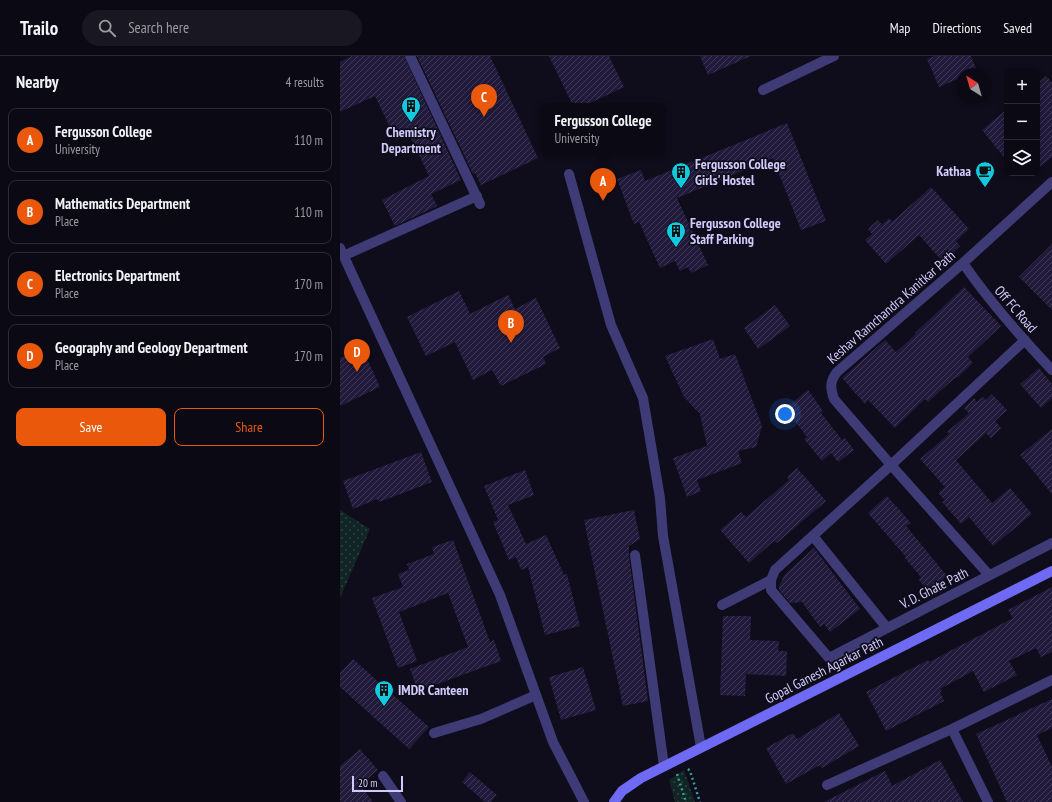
<!DOCTYPE html>
<html lang="en">
<head>
<meta charset="utf-8">
<style>
	:root { --surface:#0b0a14; --page:#191822; --text:#f1f3f6; --muted:#9a9aa0; --line:#2b2b34; --accent:#ea580c }
	body { margin:0; font-family:"PT Sans Narrow",sans-serif; background:var(--page); color:var(--text) }
	.controls { position:absolute; right:12px; top:12px; display:grid; overflow:hidden; border-radius:8px; box-shadow:0 2px 6px #0003 }
	.controls button { width:36px; height:36px; display:grid; place-items:center; padding:0; border:0; border-bottom:1px solid var(--line); background:var(--surface); color:var(--text); font:20px sans-serif }
	.compass { position:absolute; left:616px; top:12px; width:36px; height:36px; border-radius:50%; background:var(--surface); box-shadow:0 2px 6px #0003; rotate:323deg }
	.scale { position:absolute; left:12px; bottom:10px; width:51px; box-sizing:border-box; padding-left:4px; border:2px solid #d1cbfb; border-top:0; font-size:11px; line-height:14px; white-space:nowrap; color:#d1cbfb; -webkit-text-stroke:3px #0f0d1b; paint-order:stroke }
	.you { position:absolute; left:445px; top:358px; width:14px; height:14px; margin:-10px; border:3px solid #fff; border-radius:50%; background:#1a73e8; box-shadow:0 0 0 6px #1a73e833 }
	.badge { display:grid; place-items:center; width:26px; height:26px; border-radius:50%; background:var(--accent); color:#fff; font-size:13px; font-weight:700 }
	.pin { position:absolute; translate:-50% -33px; filter:drop-shadow(0 1px 2px #0008) }
	.pin::after { content:''; position:absolute; top:21px; width:14px; height:12px; background:inherit; clip-path:polygon(0 0,100% 0,50% 100%) }
	.popup { position:absolute; left:200px; top:47px; width:126px; height:52px; box-sizing:border-box; display:grid; place-content:center; border-radius:8px; background:var(--surface); filter:drop-shadow(0 1px 3px #0005); font-size:13px; white-space:nowrap; color:var(--muted) }
	.popup b { font-size:15px; color:var(--text) }
	.popup::after { content:''; position:absolute; left:50%; top:100%; margin-left:-8px; border:8px solid transparent; border-top-color:var(--surface) }
	.list { margin:0; padding:0; list-style:none }
	h2 { display:flex; justify-content:space-between; align-items:center; height:52px; margin:0; padding:0 16px; font-size:17px }
	h2 small { font-size:13px; font-weight:400; color:var(--muted) }
	.list li { display:grid; grid-template-columns:26px 1fr auto; gap:12px; align-items:center; box-sizing:border-box; height:64px; margin:0 8px 8px; padding:0 8px; border:1px solid var(--line); border-radius:8px }
	.list b { display:block; font-size:15px; white-space:nowrap }
	.list p { margin:0; font-size:13px; white-space:nowrap; color:var(--muted) }
	.list em { font-size:13px; font-style:normal; color:var(--muted) }
	.actions { display:flex; gap:8px; padding:12px 16px }
	.actions a { flex:1; padding:9px 0; border:1px solid var(--accent); border-radius:8px; text-align:center; font-size:14px; color:var(--accent) }
	.actions .main { background:var(--accent); color:#fff }
	.icon { flex:none; width:22px; height:22px; fill:none; stroke:currentColor; stroke-width:2; stroke-linecap:round; stroke-linejoin:round }
	.map { position:relative; flex:none; width:712px; height:746px; overflow:hidden }
	header { display:flex; align-items:center; gap:24px; box-sizing:border-box; height:56px; padding:0 20px; background:var(--surface); border-bottom:1px solid var(--line) }
	header strong { font-size:19px }
	nav { display:flex; gap:22px; margin-inline-start:auto; font-size:14px }
	.search { width:280px; height:36px; background:var(--page); display:flex; align-items:center; gap:10px; box-sizing:border-box; padding:0 14px; border-radius:22px; color:var(--muted); font-size:15px }
	main { display:flex }
	aside { flex:1; background:var(--surface) }
	.map>svg:first-child { display:block }
	.green { fill:url(#green-dots) }
	.building { fill:url(#building-hatch) }
	.lines { fill:none; stroke-linecap:round; stroke-linejoin:round }
	.path { stroke:#36a49e; stroke-width:2.5; stroke-dasharray:2 3; stroke-linecap:butt }
	.lane { stroke:#3e3b77; stroke-width:10 }
	.street { stroke:#3e3b77; stroke-width:10 }
	.secondary { stroke:#6f6af3; stroke-width:10 }
	.labels { text-anchor:middle; dominant-baseline:central; stroke-width:3.5; stroke-linejoin:round; paint-order:stroke }
	.poi-label { font-size:14px; font-weight:bold; fill:#d1cbfb; stroke:#0f0d1b; text-anchor:start }
	.street-label { font-size:14px; fill:#d1cbfb; stroke:#0f0d1b }
</style>
</head>
<body>
<header>
<strong>Trailo</strong>
<div class="search"><svg class="icon" aria-label="search" viewBox="0 0 24 24"><circle cx="10" cy="10" r="6"/><path d="M15 15l6 6"/></svg>Search here</div>
<nav><a>Map</a><a>Directions</a><a>Saved</a></nav>
</header>
<main>
<aside>
<h2>Nearby<small>4 results</small></h2>
<ul class="list">
<li><span class="badge">A</span><div><b>Fergusson College</b><p>University</p></div><em>110 m</em></li>
<li><span class="badge">B</span><div><b>Mathematics Department</b><p>Place</p></div><em>110 m</em></li>
<li><span class="badge">C</span><div><b>Electronics Department</b><p>Place</p></div><em>170 m</em></li>
<li><span class="badge">D</span><div><b>Geography and Geology Department</b><p>Place</p></div><em>170 m</em></li>
</ul>
<div class="actions"><a class="main">Save</a><a>Share</a></div>
</aside>
<div class="map">
<svg width="712" height="746" viewBox="0 0 712 746">
	<defs>
		<pattern id="green-dots" width="8" height="8" patternUnits="userSpaceOnUse"><rect width="8" height="8" fill="#102524"/><path d="M2 2h.1M6 6h.1" fill="none" stroke="#324345" stroke-width="1.8" stroke-linecap="round"/></pattern>
		<pattern id="building-hatch" width="6" height="6" patternUnits="userSpaceOnUse"><rect width="6" height="6" fill="#211a3b"/><path d="M-1 1l2-2M0 6l6-6M5 7l2-2" fill="none" stroke="#403a58"/></pattern>
	</defs>
	<rect width="100%" height="100%" fill="#0f0d1b"/>
	<path class="green" d="M0,454L30,473L0,542Z
		M344,714L355,746H335L329,724Z"/>
	<path class="building" d="M12,0H64L121,124L91,138L97,150L55,170L42,144L89,120L69,78L56,84L35,40L0,56V6Z
		M77,0H150L198,102L141,129L135,117L133,118Z
		M209,0H269L284,31L244,50H233Z
		M360,0H411L368,19Z
		M595,0H631L637,15L629,18H622V21L599,31L587,3Z
		M706,20L712,27V101L697,113V28Z
		M667,53V105L642,74Z
		M447,67L486,165L461,174L433,102L337,142L368,209L351,217L348,211L340,215L335,205L320,212L299,166L294,168L277,123L301,114L305,125Z
		M591,131L629,173L616,185L620,190L603,206L579,179L546,208L525,184L532,178L528,173L538,164L542,169L549,162L552,166Z
		M712,188V254L679,221Z
		M624,231L661,270L628,301L633,307L617,322L616,321L588,346L585,343L555,372L528,344L525,348L502,322L545,284L556,296L576,278L575,277Z
		M119,235L130,258L168,239L175,253L196,242L220,292L203,301L206,308L161,330L152,314L133,324L115,286L86,300L67,261Z
		M435,249L450,270L418,293L404,272Z
		M373,283L380,303L395,298L422,370L416,391L398,395L402,407L357,424L361,435L347,441L333,402L367,390L360,358L344,341L325,300Z
		M22,292L40,331L0,350V302Z
		M699,312L712,328V342L701,352L680,328Z
		M468,334L483,355L481,357L502,384L505,382L514,394L498,406L491,397L482,405L464,383L467,381L445,352Z
		M652,338L667,354L655,365L661,372L651,382L646,377L616,404L652,447L670,432L692,458L653,490L629,461L621,468L602,446L605,444L598,437L605,431L580,403L609,378L607,376L629,357L624,352L634,342L637,346L643,341L646,344Z
		M712,373V438L680,399Z
		M81,396L92,426L39,446L37,443L13,453L3,425Z
		M457,412L486,445L437,487L434,485L409,507L380,474L401,456L406,461L449,424L447,421Z
		M185,414L194,439L168,449L186,488L206,479L224,519L227,518L240,570L205,579L188,511L181,514L176,501L169,504L153,466L158,464L144,430Z
		M547,440L571,467L566,470L607,520L588,535L579,524L581,521L565,502L566,501L528,457Z
		M294,454L300,483L289,490V500L308,645L283,650L244,464Z
		M113,484L150,586L154,584L161,605L78,635L70,613L128,591L108,537L59,556L77,605L58,612L32,542L63,531L58,518L69,514L67,508L94,498L92,491Z
		M474,492L520,553L490,576L484,568L480,571L462,546L450,547L439,534V530L445,518Z
		M712,531V596L701,601L696,592L669,605L677,619L644,636L633,615L600,633L602,635L600,636L604,645L546,675L526,636L588,604L589,606L673,562L668,554Z
		M383,560H411L410,584L439,585L438,595H447L446,620L406,618L405,640L380,639Z
		M13,603L89,671L69,693L0,631V617Z
		M243,611L256,654L221,664L209,621Z
		M712,643V672L697,679L712,711V746H667L636,678Z
		M499,657L519,690L482,712L480,709L446,728L426,692L453,677L457,683Z
		M20,693L38,714L20,729L33,746H0V710Z
		M600,704L623,746H484L545,715L552,730Z
		M130,716L157,739L151,746H145L122,726Z"/>
	<g class="lines">
		<path class="path" d="M348,713L350,715L360,746
			M337,718L346,746"/>
		<path class="lane" d="M70,0L140,148
			M423,34L494,0
			M229,118L271,269L303,342L320,442L323,480L361,691
			M0,192L160,539L213,686L244,746
			M3,200L137,140
			M295,499L324,710
			M94,677L141,663L196,639
			M43,720L61,746"/>
		<path class="street" d="M623,207C649,245 680,280 712,314
			M685,284L551,409L435,514L431,524V534L489,602L712,487
			M473,480L547,572
			M649,519L551,409L494,343C490,332 490,325 497,316L623,207L712,126
			M382,549L431,524
			M612,673L648,746
			M487,729L612,673L712,624"/>
		<path class="secondary" d="M274,746L282,735L301,722L712,515"/>
	</g>
	<defs>
		<g id="building-pin" transform="scale(1)"><path d="M0 17L-7.5 6A9.5 9.5 0 1 1 7.5 6Z" fill="#12cae0" stroke="#0f0d1b"/><path d="M-4-6H4V6H1V3H-1V6H-4ZM-2.5-4.3h1.7v1.8h-1.7ZM.8-4.3h1.7v1.8H.8ZM-2.5-1h1.7V.8h-1.7ZM.8-1h1.7V.8H.8Z" fill="#111"/></g>
		<g id="cafe-pin" transform="scale(1)"><path d="M0 17L-7.5 6A9.5 9.5 0 1 1 7.5 6Z" fill="#12cae0" stroke="#0f0d1b"/><path d="M-5.5-4.5H6V0H3Q3 3.5 0 3.5H-2.5Q-5.5 3.5-5.5 0ZM3-3.2v2h1.7v-2ZM-6 4.5H4V6H-6Z" fill="#111"/></g>
	</defs>
	<g fill-rule="evenodd">
		<use href="#building-pin" x="71" y="50"/>
		<use href="#cafe-pin" x="645" y="115"/>
		<use href="#building-pin" x="341" y="116"/>
		<use href="#building-pin" x="336" y="175"/>
		<use href="#building-pin" x="44" y="634"/>
	</g>
	<g class="labels">
		<g class="poi-label">
			<text x="71" y="76" text-anchor="middle">Chemistry<tspan x="71" dy="16">Department</tspan></text>
			<text x="355" y="108">Fergusson College<tspan x="355" dy="16">Girls' Hostel</tspan></text>
			<text x="631" y="115" text-anchor="end">Kathaa</text>
			<text x="350" y="167">Fergusson College<tspan x="350" dy="16">Staff Parking</tspan></text>
			<text x="58" y="634">IMDR Canteen</text>
		</g>
		<g class="street-label">
			<text transform="translate(551 251) rotate(-41)">Keshav Ramchandra Kanitkar Path</text>
			<text transform="translate(676 253) rotate(49)">Off FC Road</text>
			<text transform="translate(594 532) rotate(-27)">V. D. Ghate Path</text>
			<text transform="translate(484 614) rotate(-27)">Gopal Ganesh Agarkar Path</text>
		</g>
	</g>
</svg>
<div class="controls">
<button>+</button>
<button>−</button>
<button><svg class="icon" aria-label="layers" viewBox="0 0 24 24"><path d="M12 4l9 5-9 5-9-5zM3 14l9 5 9-5"/></svg></button>
</div>
<svg class="compass" viewBox="-18 -18 36 36"><path d="M0-13l5 13h-10z" fill="#e53935"/><path d="M0 13l5-13h-10z" fill="#9a9aa0"/></svg>
<div class="scale">20 m</div>
<div class="you"></div>
<div class="pin badge" style="left:263px;top:145px">A</div>
<div class="popup"><b>Fergusson College</b>University</div>
<div class="pin badge" style="left:171px;top:287px">B</div>
<div class="pin badge" style="left:144px;top:61px">C</div>
<div class="pin badge" style="left:17px;top:316px">D</div>
</div>
</main>
</body>
</html>
